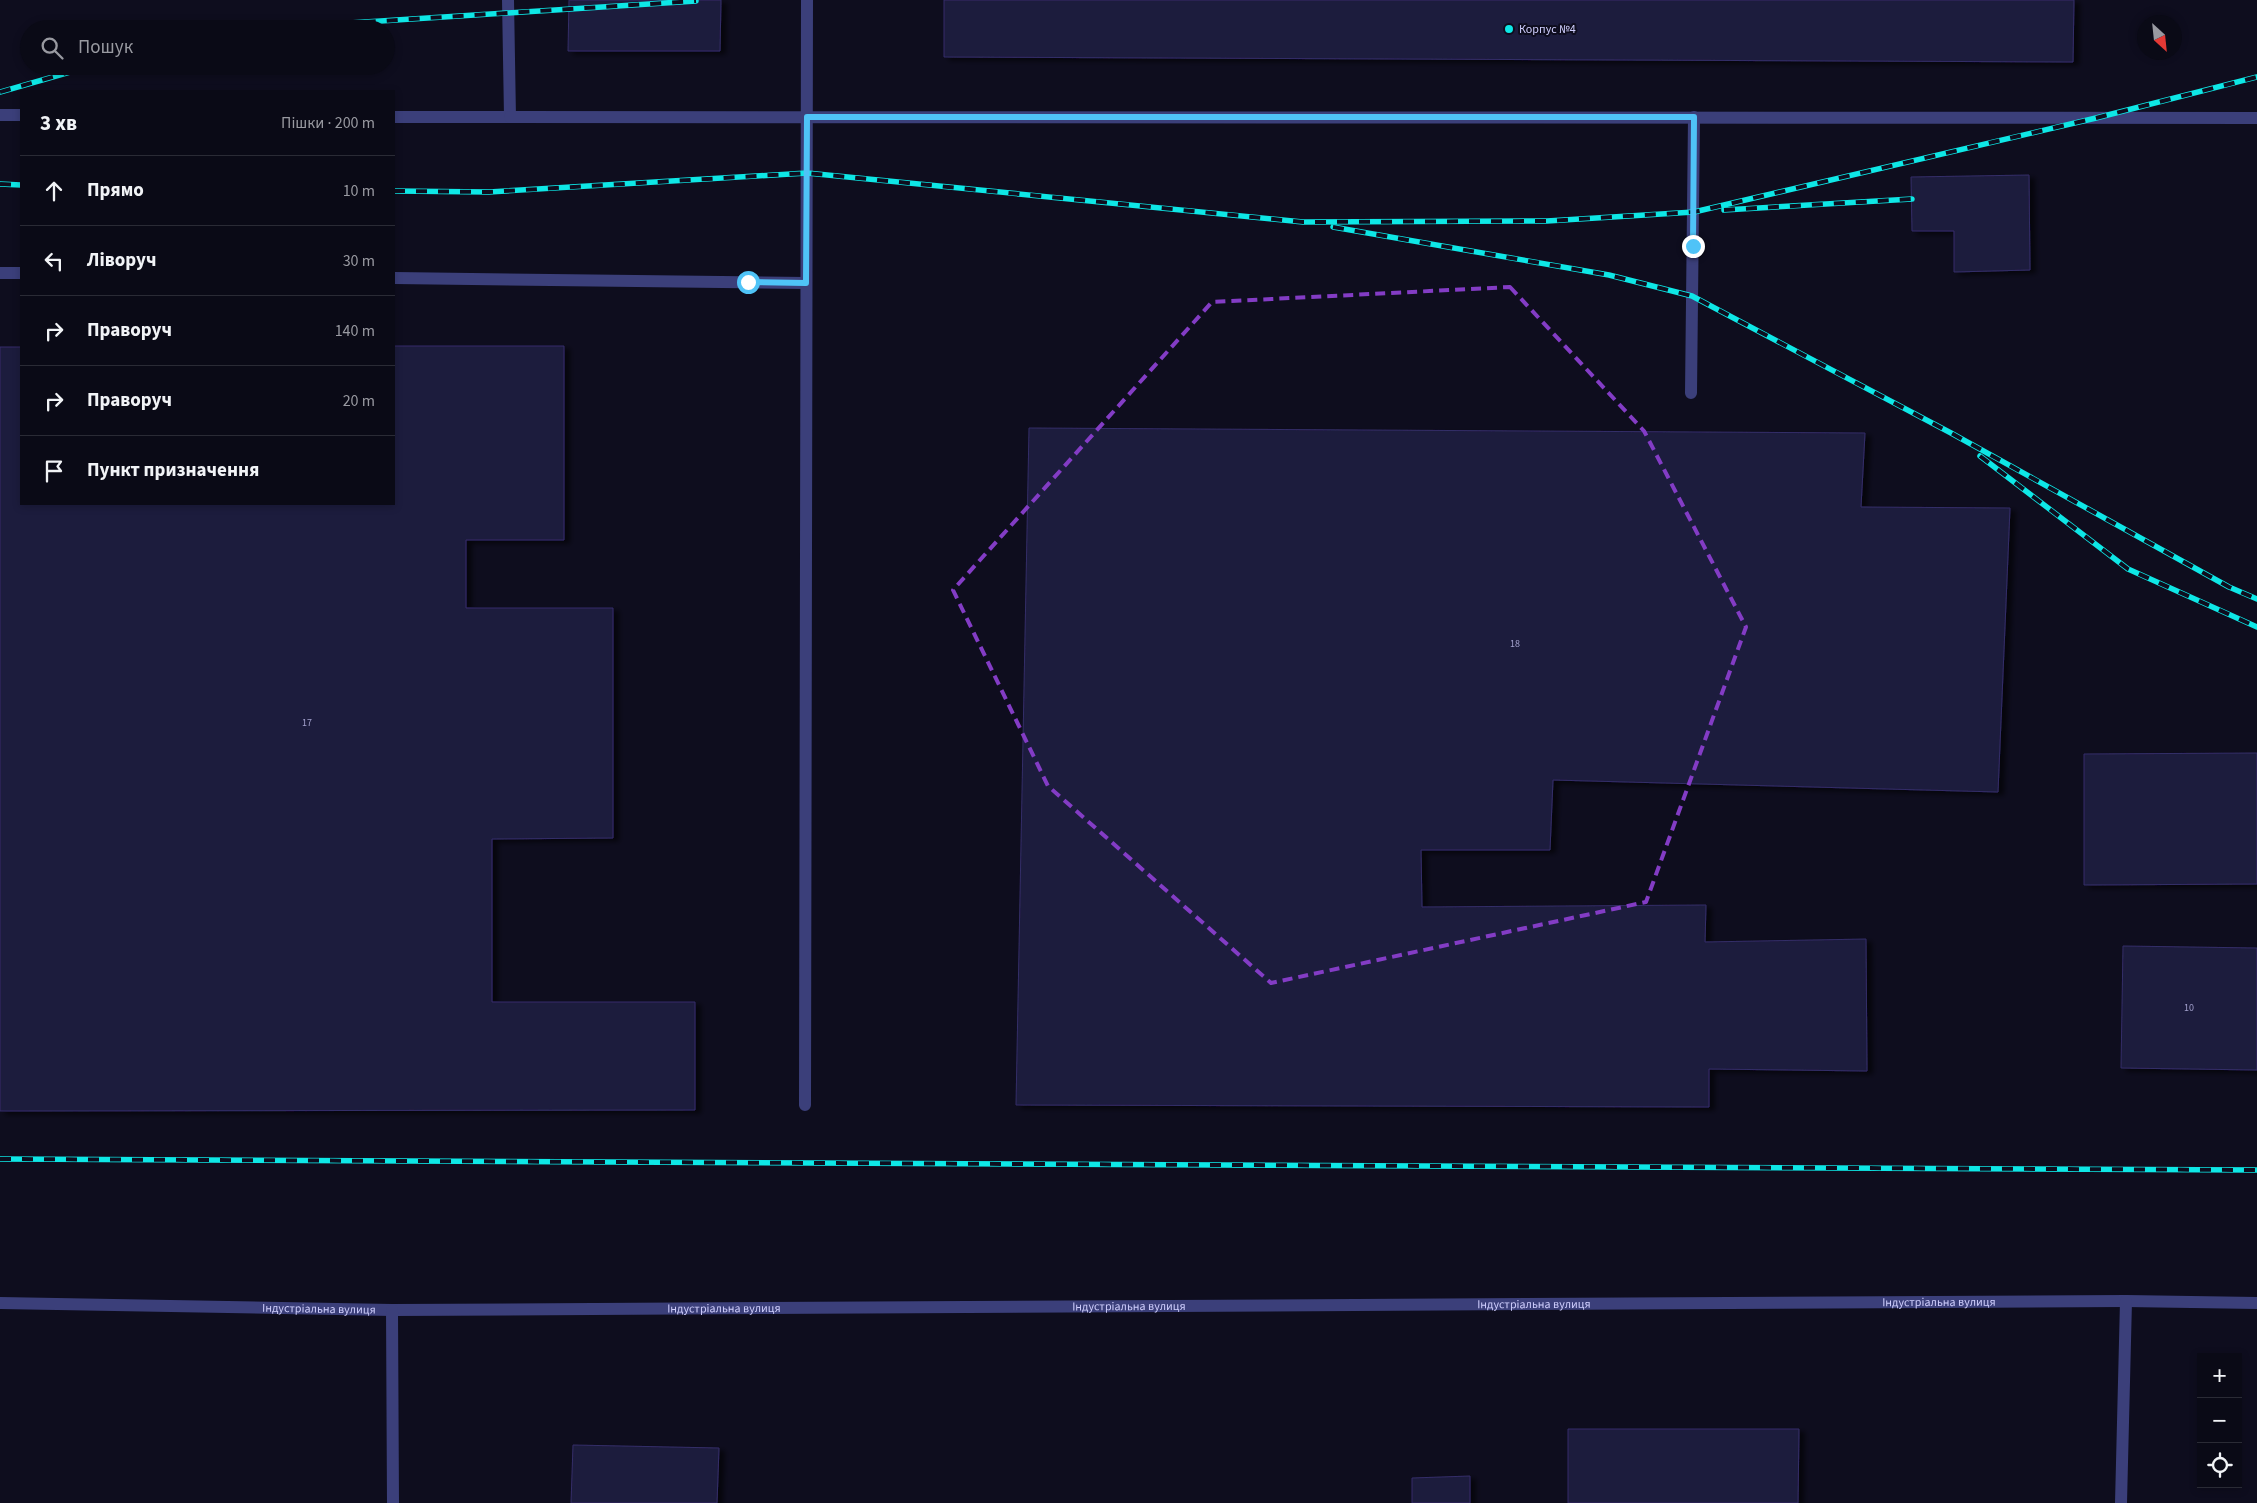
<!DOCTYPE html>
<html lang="uk">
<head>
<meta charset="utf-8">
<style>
	:root { --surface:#0a0a16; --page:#181823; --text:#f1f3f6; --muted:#999aa1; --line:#2a2b35 }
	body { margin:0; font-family:"Source Sans 3",sans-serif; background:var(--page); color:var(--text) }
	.controls { position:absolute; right:15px; bottom:15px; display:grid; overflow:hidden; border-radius:0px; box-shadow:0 2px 8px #0003 }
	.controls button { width:45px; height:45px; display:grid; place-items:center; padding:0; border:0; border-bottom:1px solid var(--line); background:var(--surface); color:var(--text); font:25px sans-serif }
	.compass { position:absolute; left:2137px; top:15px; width:45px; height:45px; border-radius:50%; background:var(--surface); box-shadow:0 2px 8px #0003; rotate:153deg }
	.stop { position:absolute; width:15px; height:15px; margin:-11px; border:4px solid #4fc3f7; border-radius:50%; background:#fff }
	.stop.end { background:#4fc3f7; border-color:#fff; box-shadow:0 1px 5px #0008 }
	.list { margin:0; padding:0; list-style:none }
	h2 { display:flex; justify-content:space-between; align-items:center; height:65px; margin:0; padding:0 20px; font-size:21px }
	h2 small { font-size:16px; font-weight:400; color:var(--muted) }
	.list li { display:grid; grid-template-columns:32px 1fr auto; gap:15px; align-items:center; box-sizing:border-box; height:70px; padding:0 20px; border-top:1px solid var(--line) }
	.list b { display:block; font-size:19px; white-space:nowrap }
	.list em { font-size:16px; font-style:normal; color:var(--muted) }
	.icon { flex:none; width:28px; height:28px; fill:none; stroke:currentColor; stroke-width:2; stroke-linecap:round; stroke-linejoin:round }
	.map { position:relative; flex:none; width:2257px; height:1503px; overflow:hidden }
	.search { position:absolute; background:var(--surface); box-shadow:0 2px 8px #0003; left:20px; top:20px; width:375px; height:55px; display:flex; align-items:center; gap:12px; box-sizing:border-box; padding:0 18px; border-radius:28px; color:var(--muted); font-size:19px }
	.panel { position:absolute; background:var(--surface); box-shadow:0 2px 8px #0003; left:20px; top:90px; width:375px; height:415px; border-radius:0px }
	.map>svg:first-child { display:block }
	.building { fill:#1e1b3e; stroke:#342e68; filter:url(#shadow) }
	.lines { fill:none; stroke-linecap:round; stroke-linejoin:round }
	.minor { stroke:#3b3f7a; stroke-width:12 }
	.rail-casing { stroke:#0ee7e6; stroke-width:5.5 }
	.rail { stroke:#0e0d1e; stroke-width:4; stroke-dasharray:11; stroke-linecap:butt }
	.route { stroke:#4fc3f7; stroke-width:6 }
	.marked { fill:none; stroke:#833cc5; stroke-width:4; stroke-dasharray:10 6; stroke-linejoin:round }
	.poi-dot { fill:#0ee7e6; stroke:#0e0d1e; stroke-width:2 }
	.labels { text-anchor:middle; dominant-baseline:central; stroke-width:4; stroke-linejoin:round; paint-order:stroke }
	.number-label { font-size:10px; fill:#a2a0cc }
	.poi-label { font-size:12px; fill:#cecdfc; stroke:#0e0d1e; text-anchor:start }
	.street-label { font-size:12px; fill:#cecdfc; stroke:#0e0d1e }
</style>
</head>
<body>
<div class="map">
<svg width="2257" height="1503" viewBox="0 0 2257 1503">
	<defs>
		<filter id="shadow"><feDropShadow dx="5.5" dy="3" stdDeviation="2.5" flood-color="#0009"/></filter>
	</defs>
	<rect width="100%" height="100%" fill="#0e0d1e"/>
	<path class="building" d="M569,0H721L720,51H568Z
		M944,0H2074L2073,62L944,57Z
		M2029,175L2030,270L1954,272V231H1912L1911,177Z
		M394,346H564V540H466V608H613V838L492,839V1002H695V1110L0,1111V347H21V504H394Z
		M1029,428L1865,433L1861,507L2010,508L1998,792L1553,780L1550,850H1421L1422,907L1706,905L1705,942L1866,939L1867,1071L1709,1069V1107L1016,1105Z
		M2257,753V884L2084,885V754Z
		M2123,946L2257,948V1070L2121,1068Z
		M1568,1429H1799L1798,1503H1568Z
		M573,1445L719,1448L717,1503H571Z
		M1470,1476V1503H1412V1478Z"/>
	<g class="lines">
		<g class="minor">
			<path d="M0,115H21"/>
			<path d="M394,117H510L508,0"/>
			<path d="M510,117L2257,118"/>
			<path d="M0,273H21"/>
			<path d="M394,278L806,283"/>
			<path d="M1691,393L1694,117"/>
			<path d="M805,1105L807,0"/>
			<path id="s1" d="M0,1303L392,1310L2126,1301L2257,1303"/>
			<path d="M392,1310L393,1503"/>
			<path d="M2121,1503L2126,1301"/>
		</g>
		<g class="rail-casing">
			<path id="rail" d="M255,29L696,1
				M0,92L91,66
				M0,184L21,185
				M394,191L489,192L807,173L1303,222L1547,221L1694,212L2096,118L2257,77
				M1724,210L1912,199
				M1333,227L1609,275L1692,296L1951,433L2229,587L2257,599
				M1980,456L2128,569L2257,627
				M0,1159L2257,1170"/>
		</g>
		<use href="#rail" class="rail"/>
	</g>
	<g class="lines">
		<path class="route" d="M748,282L806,283L807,117H1694L1693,246"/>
	</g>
	<path class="marked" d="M1510,287L1644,431L1746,627L1646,902L1271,983L1048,786L953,590L1212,302Z"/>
	<circle class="poi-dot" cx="1509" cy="29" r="5"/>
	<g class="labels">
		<g class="number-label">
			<text x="1515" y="644">18</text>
			<text x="307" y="723">17</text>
			<text x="2189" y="1008">10</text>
		</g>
		<g class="poi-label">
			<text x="1519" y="29">Корпус №4</text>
		</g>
		<g class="street-label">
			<text stroke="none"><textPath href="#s1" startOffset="1939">Індустріальна вулиця</textPath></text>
			<text stroke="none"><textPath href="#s1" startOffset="1534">Індустріальна вулиця</textPath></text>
			<text stroke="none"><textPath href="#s1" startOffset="1129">Індустріальна вулиця</textPath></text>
			<text stroke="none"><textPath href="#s1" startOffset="724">Індустріальна вулиця</textPath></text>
			<text stroke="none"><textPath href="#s1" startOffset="319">Індустріальна вулиця</textPath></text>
		</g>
	</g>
</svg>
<div class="controls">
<button>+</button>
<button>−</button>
<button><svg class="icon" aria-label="locate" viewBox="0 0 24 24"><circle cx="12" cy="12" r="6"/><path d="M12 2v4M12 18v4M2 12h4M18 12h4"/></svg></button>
</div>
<svg class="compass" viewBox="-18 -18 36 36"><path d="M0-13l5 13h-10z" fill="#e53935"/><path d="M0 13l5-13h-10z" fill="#999aa1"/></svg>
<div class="stop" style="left:748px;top:282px"></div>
<div class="stop end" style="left:1693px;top:246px"></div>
<div class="search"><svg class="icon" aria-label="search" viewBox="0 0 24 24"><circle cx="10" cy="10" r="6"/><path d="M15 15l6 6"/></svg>Пошук</div>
<section class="panel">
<h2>3 хв<small>Пішки · 200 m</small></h2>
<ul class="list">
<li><svg class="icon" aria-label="ahead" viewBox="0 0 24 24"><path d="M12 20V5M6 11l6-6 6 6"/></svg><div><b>Прямо</b></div><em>10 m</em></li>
<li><svg class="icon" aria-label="left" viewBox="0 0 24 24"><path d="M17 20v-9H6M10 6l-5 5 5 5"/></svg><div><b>Ліворуч</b></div><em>30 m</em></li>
<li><svg class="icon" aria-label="right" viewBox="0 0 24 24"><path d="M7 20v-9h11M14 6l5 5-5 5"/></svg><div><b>Праворуч</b></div><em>140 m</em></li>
<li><svg class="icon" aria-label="right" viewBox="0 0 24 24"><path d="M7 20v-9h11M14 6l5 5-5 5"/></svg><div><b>Праворуч</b></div><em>20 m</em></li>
<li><svg class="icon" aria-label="arrive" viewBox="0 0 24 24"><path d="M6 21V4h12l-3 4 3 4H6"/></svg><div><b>Пункт призначення</b></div></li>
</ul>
</section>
</div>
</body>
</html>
